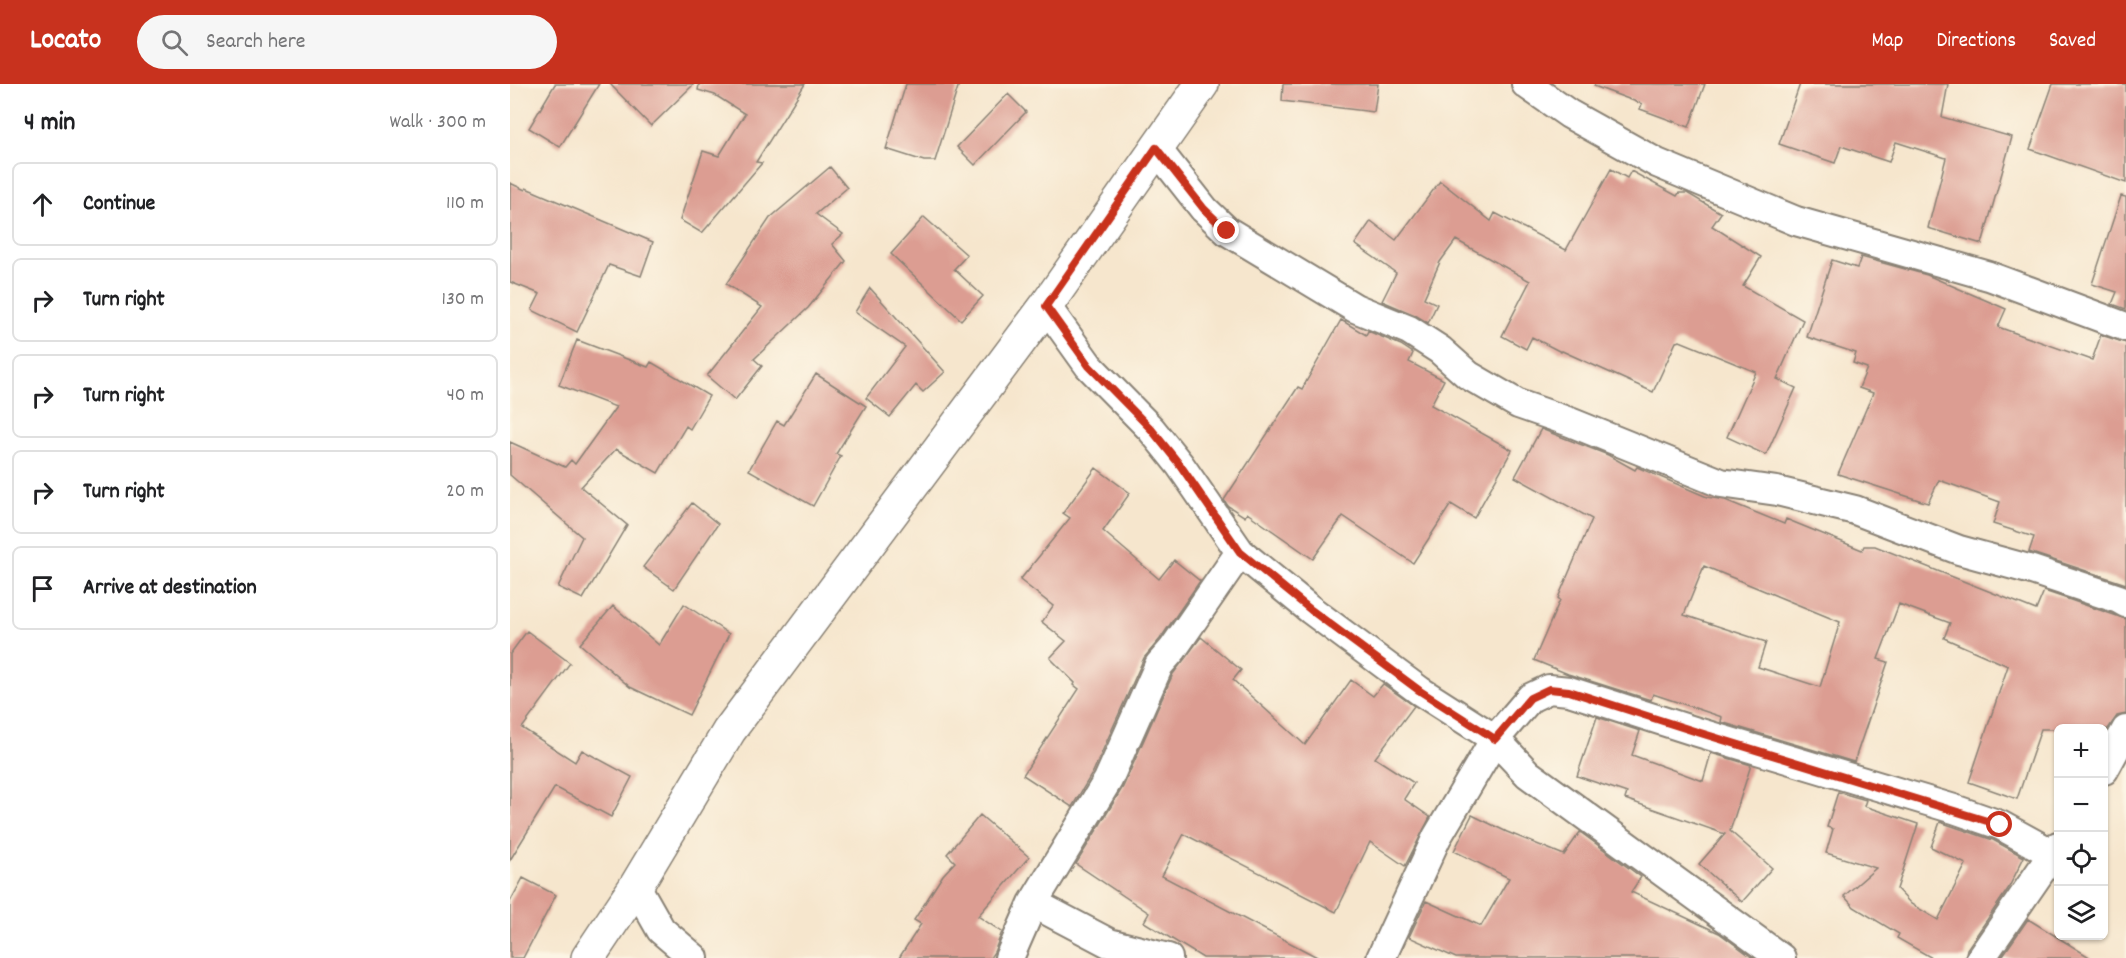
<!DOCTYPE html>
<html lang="en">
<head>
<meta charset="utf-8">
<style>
	:root { --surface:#fff; --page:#f6f6f6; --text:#202124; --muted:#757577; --line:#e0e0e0; --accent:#c8321e }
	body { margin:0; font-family:Dekko,sans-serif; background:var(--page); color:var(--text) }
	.controls { position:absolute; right:18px; bottom:18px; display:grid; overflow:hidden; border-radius:9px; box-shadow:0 2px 4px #0004 }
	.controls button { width:54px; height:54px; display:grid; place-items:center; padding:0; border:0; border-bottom:2px solid var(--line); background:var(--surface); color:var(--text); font:30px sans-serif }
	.stop { position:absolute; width:18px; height:18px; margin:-14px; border:4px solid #c8321e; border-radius:50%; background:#fff }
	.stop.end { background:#c8321e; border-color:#fff; box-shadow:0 2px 6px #0008 }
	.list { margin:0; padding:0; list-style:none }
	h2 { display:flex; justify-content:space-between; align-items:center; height:78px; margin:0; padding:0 24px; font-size:26px }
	h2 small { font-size:20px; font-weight:400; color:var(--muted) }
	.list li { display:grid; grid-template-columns:39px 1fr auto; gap:18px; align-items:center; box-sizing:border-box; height:84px; margin:0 12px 12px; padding:0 12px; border:2px solid var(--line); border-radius:9px }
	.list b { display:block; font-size:22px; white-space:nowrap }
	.list em { font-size:20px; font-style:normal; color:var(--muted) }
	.icon { flex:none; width:33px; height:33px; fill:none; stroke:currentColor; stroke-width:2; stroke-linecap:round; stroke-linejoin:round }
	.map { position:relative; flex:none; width:1616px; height:874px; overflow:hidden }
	header { display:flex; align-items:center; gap:36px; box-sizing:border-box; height:84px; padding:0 30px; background:var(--accent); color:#fff }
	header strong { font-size:28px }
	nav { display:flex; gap:33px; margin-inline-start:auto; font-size:21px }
	.search { width:420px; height:54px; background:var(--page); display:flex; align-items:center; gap:15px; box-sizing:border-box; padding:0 21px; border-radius:33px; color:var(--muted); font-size:22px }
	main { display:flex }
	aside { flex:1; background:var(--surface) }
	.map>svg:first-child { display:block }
	.building { fill:#dc9d92; fill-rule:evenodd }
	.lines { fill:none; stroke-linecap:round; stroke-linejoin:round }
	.minor-casing { stroke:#898174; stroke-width:32 }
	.tertiary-casing { stroke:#898174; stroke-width:36 }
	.minor { stroke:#fff; stroke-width:28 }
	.tertiary { stroke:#fff; stroke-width:33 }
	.route { stroke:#c8321e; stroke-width:8 }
</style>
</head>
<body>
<header>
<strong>Locato</strong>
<div class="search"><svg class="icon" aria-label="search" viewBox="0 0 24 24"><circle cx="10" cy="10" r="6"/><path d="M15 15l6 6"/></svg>Search here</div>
<nav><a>Map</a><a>Directions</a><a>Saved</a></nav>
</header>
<main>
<aside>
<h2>4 min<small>Walk · 300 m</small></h2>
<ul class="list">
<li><svg class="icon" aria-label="ahead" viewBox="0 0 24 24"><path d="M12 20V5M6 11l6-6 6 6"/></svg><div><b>Continue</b></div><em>110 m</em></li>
<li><svg class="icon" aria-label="right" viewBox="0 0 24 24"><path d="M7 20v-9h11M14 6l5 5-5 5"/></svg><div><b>Turn right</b></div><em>130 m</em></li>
<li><svg class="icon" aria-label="right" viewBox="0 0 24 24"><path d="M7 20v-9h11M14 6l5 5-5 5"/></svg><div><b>Turn right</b></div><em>40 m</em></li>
<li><svg class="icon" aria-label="right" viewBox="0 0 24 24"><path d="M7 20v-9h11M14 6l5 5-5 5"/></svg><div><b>Turn right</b></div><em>20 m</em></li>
<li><svg class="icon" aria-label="arrive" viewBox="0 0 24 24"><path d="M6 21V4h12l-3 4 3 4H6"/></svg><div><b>Arrive at destination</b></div></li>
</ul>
</aside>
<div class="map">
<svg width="1616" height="874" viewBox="0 0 1616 874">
	<rect width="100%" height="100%" fill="#fcf5e5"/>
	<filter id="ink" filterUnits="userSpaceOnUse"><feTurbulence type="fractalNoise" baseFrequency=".0167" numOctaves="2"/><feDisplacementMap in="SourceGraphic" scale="12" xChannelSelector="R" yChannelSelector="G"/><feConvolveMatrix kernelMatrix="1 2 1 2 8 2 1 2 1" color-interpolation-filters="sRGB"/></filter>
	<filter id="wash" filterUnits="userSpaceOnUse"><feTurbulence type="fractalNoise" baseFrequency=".008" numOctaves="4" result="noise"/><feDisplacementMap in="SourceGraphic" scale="24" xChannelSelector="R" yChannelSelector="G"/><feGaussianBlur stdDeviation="1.35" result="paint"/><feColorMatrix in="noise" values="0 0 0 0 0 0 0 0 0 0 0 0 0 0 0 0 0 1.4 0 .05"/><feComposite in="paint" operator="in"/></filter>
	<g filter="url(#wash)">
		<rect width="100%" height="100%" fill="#f6e6cd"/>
		<g id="blocks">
			<path class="building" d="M45,0H89L50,63L19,44Z
				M100,0H184L141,42Z
				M187,0H295L246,78L252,79L192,149L170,136L193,67L209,72L235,30L205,11L188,6L189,1Z
				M396,0H449L425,77H414L376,65Z
				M773,0H868L864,28L772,17Z
				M1085,0H1195L1179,43L1130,25L1132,20L1084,2Z
				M1290,0H1438L1432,33L1502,53L1472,160L1418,144L1436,74L1386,58L1379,78L1331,62L1325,79L1269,60Z
				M1543,0H1616V99L1520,65Z
				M498,10L516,28L465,81L447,63Z
				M320,83L337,104L306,130L333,150L322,160L336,177L298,224L244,275L252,282L225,316L197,292L252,223L216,200L260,134Z
				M1101,85L1117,94L1121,87L1167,112L1169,109H1177L1211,129L1202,142L1251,173L1233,202L1293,236L1267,295L1286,304L1256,371L1217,353L1246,288L1170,257L1166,258L1143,308L1052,267L1051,268L1022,253L1016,265L992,252L1020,197L946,156L930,178L914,214L927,220L918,239L905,231L872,217L886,189L845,160L861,137L886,156L930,97L981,137L985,129L1056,166Z
				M0,99L15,106L16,104L143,158L131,192L99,181L67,248L22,226L30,210L0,198Z
				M1611,112L1616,113V225L1602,220L1607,208L1582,200Z
				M414,133L457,171L444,185L473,212L451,236L381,170Z
				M1351,173L1417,191L1496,225L1488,243L1582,276L1591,251L1616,259V500L1519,468L1524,453L1483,440L1490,418L1429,396L1418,419L1328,390L1363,309L1349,304L1357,284L1343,279L1346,269L1297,253L1322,176L1347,184Z
				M360,204L435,288L413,308L406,301L380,333L356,314L395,263L345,228Z
				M831,236L856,251L858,247L891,261L903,269L899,278L934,296L921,321L1002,366L964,434L941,420L903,479L833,432L803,475L737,429L735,433L718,422L714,416L788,303L792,305Z
				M67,256L138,283L141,278L199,312L180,345L176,342L148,389L106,365L71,403L117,441L73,515L48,503L72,453L0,391V358L55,383L61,376L65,380L106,323L49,301Z
				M306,290L356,322L326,370L331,372L303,422L239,386L267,337L274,341Z
				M1031,345L1098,371L1125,386L1127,383L1197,413L1215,416L1274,440L1276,435L1352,466L1354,462H1365L1526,526L1534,507L1616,535V630L1607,632L1598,645H1531L1507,715L1459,698L1498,582L1434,554L1440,539L1389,520L1368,575L1378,578L1344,678L1211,638L1212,633L1143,610L1141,616L1058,590L1024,576L1050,516L1048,514L1082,435L1005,393ZM1194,482L1330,538L1310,603L1248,583L1256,558L1174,531Z
				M586,384L620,409L593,447L649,495L664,476L690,497L650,555L634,574L583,688L562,723L513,691L569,605L564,601L565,599L540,574L556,557L532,538L543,522L510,496L560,434L553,429Z
				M182,419L208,440L164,505L133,483Z
				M174,520L219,550L179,631L120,603L70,560L103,522L149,561Z
				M17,547L60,579L12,644L65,678L72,666L122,693L101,733L45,703L0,776V570Z
				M691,553L731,586L723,596L795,661L841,596L863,612L873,600L904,622L865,674L904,699L894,715L920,733L895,782L860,758L826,828L674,750L652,792L809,874H693L634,838L639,829L566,780L613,703L663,590Z
				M1087,633L1130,647L1122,671L1193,697L1201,669L1241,681L1220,747L1262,784L1232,818L1189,780L1215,750L1115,715L1117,709L1067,692Z
				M1328,708L1356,716L1354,722L1408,740L1387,805L1401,820L1428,836L1456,780L1421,763L1430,738L1483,756L1514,773L1498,805L1457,865L1455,874H1422L1387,854L1389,850L1344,823L1334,812L1366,784L1316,769L1323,745L1317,743Z
				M470,731L519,773L468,832L492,848L484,868L480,874H389L411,840L404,836L433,791L445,778L437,770Z
				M962,731L997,748L1054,771L1070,748L1131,793L1121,808L1209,849L1243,874H946L899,853L916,817L971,842L999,794L944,767Z
				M13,794L46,811L13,874H0V818Z
				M1518,835L1581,874H1491Z"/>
		</g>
	</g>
	<g filter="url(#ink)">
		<use href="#blocks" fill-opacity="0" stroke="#898174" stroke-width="1.5"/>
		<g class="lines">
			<g class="minor-casing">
				<path id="minor" d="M1016,0L1059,30L1147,79L1286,137L1479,192L1616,243
					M646,64L694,125L717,147L845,224L899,246L930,266L958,291L1008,320L1060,338L1211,399L1267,407L1345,426L1449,466L1522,486L1609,515L1616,519
					M536,222L579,282L641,345L670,381L730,468L801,526L910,607L985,655L1018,690L1271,874
					M1594,686L1616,646
					M126,802L151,846L184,874
					M523,819L599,859L658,874
					M499,874L523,819L598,696L649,581L663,565L730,468
					M871,874L927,753L985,655L1020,614L1039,605L1059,607L1184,647L1444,725L1490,741L1543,770
					M1471,874L1548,762"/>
			</g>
			<g class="tertiary-casing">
				<path id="tertiary" d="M78,874L126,802L219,647L536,222L692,0"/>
			</g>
			<use href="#minor" class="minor"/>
			<use href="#tertiary" class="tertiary"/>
		</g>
	</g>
	<g class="lines" filter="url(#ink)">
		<path class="route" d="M717,147L694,125L646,64L536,222L579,282L641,345L670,381L730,468L801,526L910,607L985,655L1020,614L1039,605L1059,607L1184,647L1490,741"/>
	</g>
</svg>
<div class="controls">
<button>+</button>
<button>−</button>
<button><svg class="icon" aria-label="locate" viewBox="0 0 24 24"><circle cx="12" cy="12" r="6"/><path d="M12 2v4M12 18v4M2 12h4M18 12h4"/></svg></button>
<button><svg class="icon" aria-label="layers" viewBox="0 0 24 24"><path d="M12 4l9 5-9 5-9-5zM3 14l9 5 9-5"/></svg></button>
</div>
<div class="stop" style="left:1490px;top:741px"></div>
<div class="stop end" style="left:717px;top:147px"></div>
</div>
</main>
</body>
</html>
